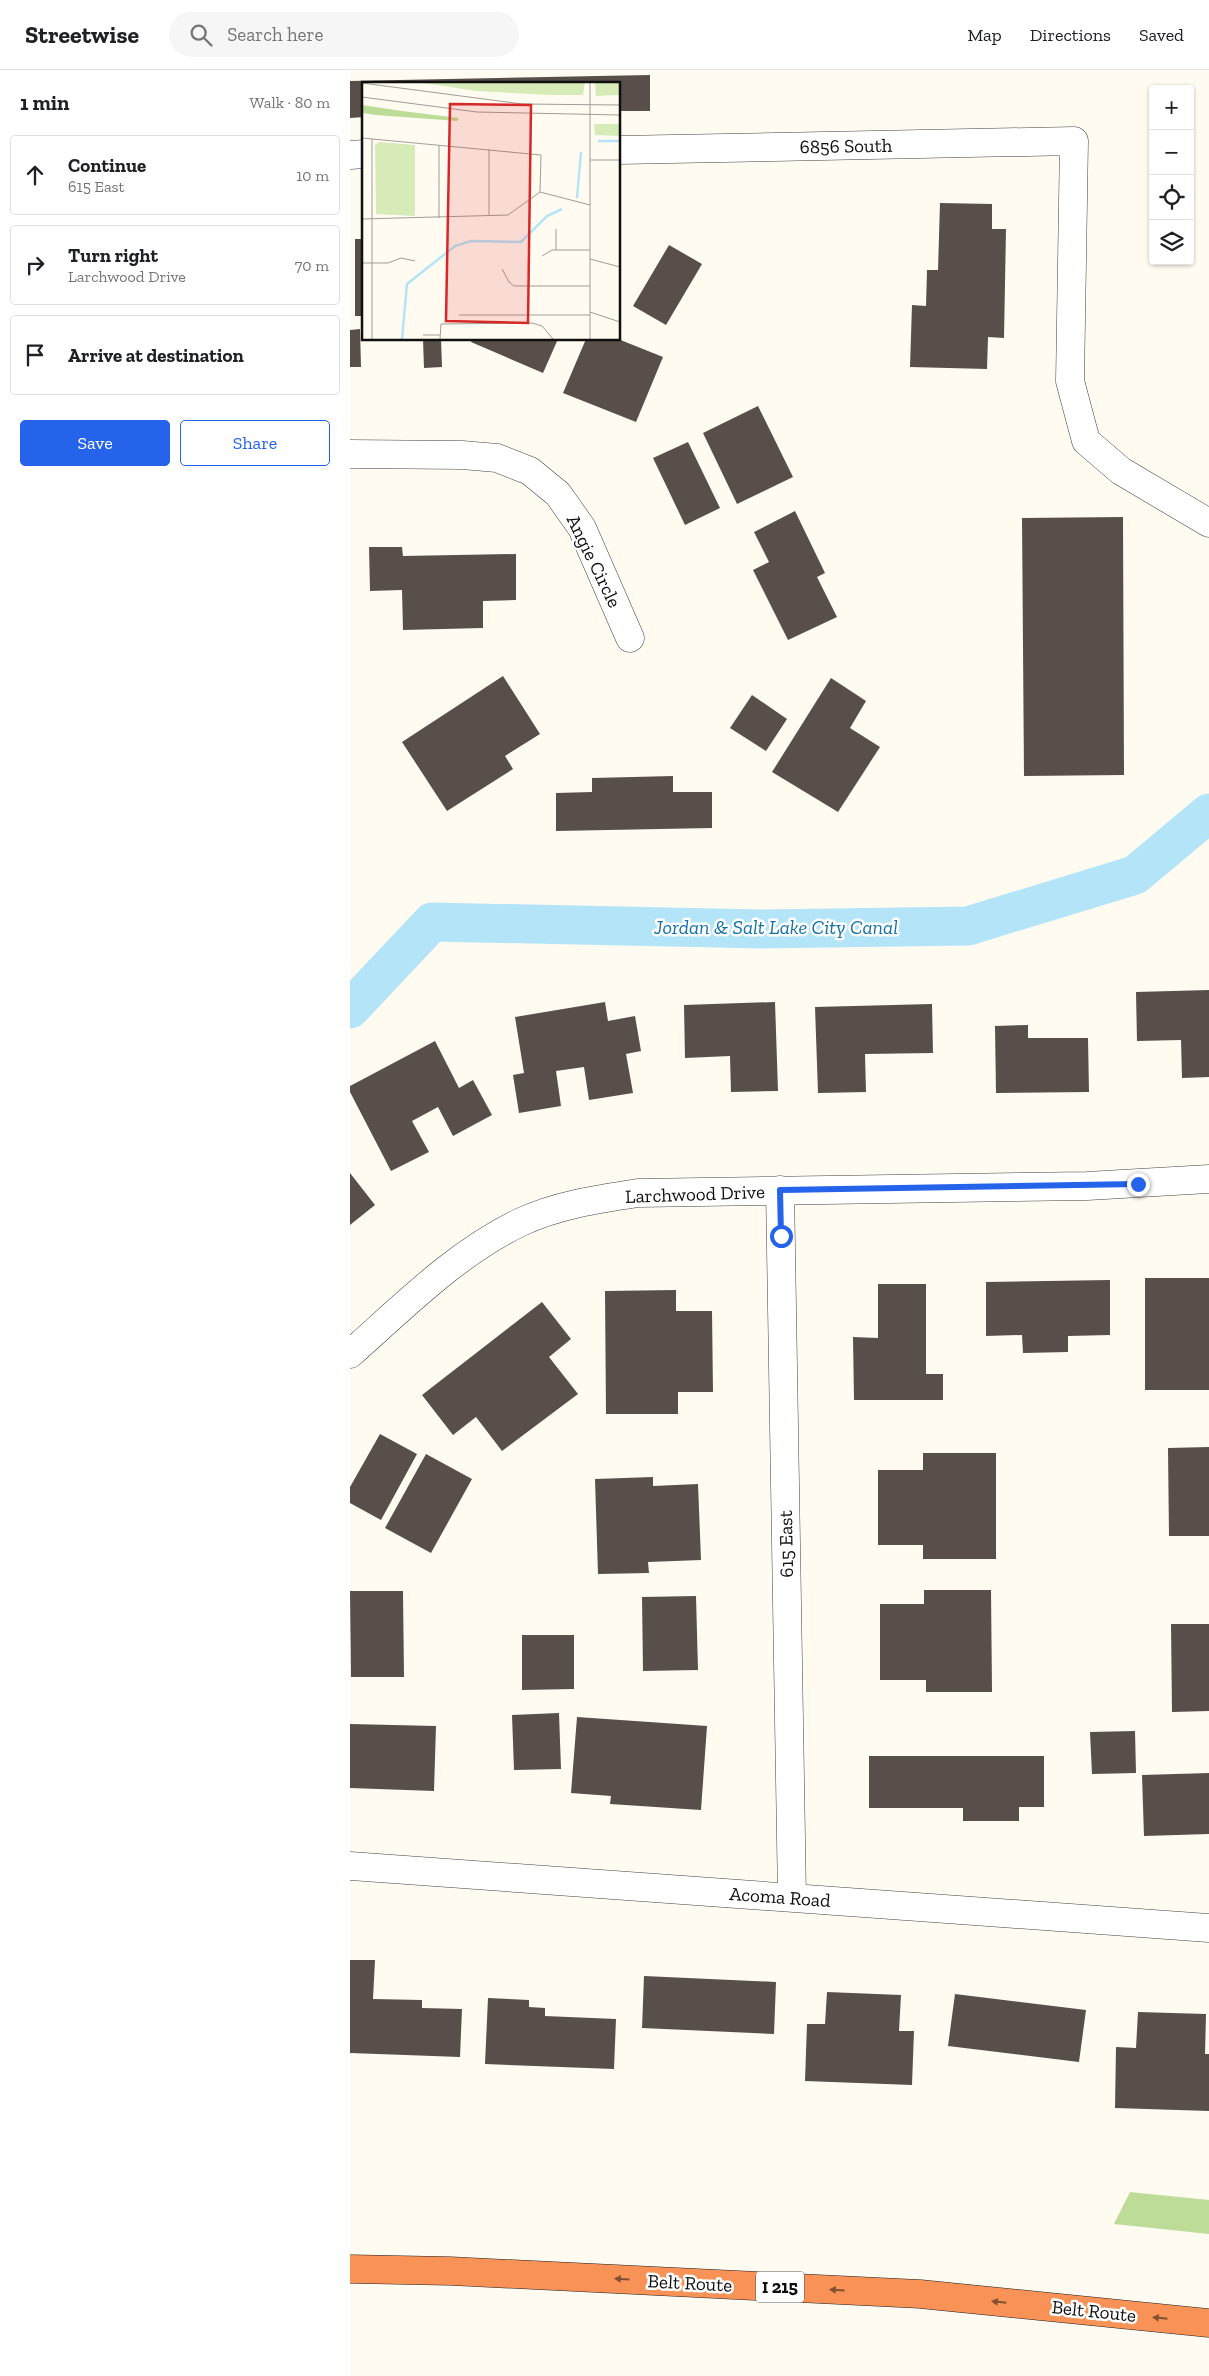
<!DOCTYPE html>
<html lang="en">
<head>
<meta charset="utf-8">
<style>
	:root { --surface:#fff; --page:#f6f6f6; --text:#202124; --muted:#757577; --line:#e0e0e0; --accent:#2563eb }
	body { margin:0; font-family:"Zilla Slab",serif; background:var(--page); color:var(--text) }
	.controls { position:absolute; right:15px; top:15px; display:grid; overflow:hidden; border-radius:5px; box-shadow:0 1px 4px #0004 }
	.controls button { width:45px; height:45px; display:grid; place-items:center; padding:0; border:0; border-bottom:1px solid var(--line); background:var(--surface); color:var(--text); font:25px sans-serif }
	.stop { position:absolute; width:15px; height:15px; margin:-11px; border:4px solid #2563eb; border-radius:50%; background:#fff }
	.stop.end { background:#2563eb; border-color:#fff; box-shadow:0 1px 5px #0008 }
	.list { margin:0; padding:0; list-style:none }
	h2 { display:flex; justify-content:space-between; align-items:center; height:65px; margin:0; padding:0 20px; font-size:21px }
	h2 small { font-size:16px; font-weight:400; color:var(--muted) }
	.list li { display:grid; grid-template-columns:32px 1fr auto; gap:15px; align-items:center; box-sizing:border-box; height:80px; margin:0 10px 10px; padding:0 10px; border:1px solid var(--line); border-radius:5px }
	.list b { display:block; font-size:19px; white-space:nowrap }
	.list p { margin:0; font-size:16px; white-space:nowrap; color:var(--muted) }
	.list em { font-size:16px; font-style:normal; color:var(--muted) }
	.actions { display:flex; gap:10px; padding:15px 20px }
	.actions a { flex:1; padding:11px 0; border:1px solid var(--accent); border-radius:5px; text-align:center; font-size:18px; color:var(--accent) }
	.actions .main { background:var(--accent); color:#fff }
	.icon { flex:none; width:28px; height:28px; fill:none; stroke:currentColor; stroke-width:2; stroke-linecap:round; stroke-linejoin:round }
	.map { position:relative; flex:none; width:859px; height:2306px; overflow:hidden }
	header { display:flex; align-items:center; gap:30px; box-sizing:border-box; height:70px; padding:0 25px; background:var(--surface); border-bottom:1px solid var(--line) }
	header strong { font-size:24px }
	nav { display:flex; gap:28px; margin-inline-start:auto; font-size:18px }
	.search { width:350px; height:45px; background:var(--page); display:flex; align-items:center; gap:12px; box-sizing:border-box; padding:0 18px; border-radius:28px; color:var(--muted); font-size:19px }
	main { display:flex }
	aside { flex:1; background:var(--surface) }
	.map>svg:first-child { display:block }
	.forest { fill:#bddc98 }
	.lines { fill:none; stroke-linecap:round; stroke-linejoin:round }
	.canal { stroke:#b4e4f8; stroke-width:39 }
	.building { fill:#584f4b }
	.minor-casing { stroke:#424242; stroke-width:29 }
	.highway-casing { stroke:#202020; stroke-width:29 }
	.minor { stroke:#fff; stroke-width:28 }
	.highway { stroke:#f89256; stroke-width:28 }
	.oneway { fill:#845032 }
	.route { stroke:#2563eb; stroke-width:6 }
	.labels { text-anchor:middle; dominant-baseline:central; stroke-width:5; stroke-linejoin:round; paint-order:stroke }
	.shield { fill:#fff; stroke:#575757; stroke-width:1 }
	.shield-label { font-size:18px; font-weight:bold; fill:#0f0f0f }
	.street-label { font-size:19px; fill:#0f0f0f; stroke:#fff }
	.water-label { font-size:20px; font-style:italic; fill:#1472a5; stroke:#fff }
	.inset-river { fill:none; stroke:#b4e4f8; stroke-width:2.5 }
	.inset-road { fill:none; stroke:#9f9d97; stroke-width:1 }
	.view { fill:#d62828; fill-opacity:0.15; stroke:#d62828; stroke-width:2.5 }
	.inset-edge { fill:none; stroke:#0f0f0f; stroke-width:2.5 }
</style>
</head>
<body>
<header>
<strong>Streetwise</strong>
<div class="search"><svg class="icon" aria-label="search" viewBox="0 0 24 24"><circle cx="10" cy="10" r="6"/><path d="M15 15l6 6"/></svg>Search here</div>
<nav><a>Map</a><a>Directions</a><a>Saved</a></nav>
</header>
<main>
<aside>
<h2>1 min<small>Walk · 80 m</small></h2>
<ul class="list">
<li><svg class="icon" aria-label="ahead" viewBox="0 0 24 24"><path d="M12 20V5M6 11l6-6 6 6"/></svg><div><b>Continue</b><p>615 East</p></div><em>10 m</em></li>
<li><svg class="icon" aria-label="right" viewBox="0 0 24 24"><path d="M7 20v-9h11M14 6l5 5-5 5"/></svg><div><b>Turn right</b><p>Larchwood Drive</p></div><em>70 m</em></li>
<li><svg class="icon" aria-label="arrive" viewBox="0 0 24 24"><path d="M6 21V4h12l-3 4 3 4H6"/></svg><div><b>Arrive at destination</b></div></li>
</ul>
<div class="actions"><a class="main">Save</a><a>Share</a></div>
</aside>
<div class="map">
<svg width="859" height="2306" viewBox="0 0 859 2306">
	<rect width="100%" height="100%" fill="#fffbf1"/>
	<path class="forest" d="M780,2122L859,2130V2164L764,2154Z"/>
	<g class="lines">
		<path class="canal" d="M0,939L82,852L412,859L618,856L785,805L859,743"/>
	</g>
	<path class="building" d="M300,5V41H269V14H14V47L0,48V11Z
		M590,133L642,134V159H656L654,268L638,267L637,299L560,297L562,235L576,236L577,200H588Z
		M5,169H14V246H5Z
		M319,175L352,194L316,255L283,236Z
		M10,259L11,297H0V260Z
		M73,269H91L92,297L74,298Z
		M122,269H208L193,303L121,272Z
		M236,269H268L313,287L286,352L213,323Z
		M408,336L443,407L387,434L353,363Z
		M338,372L370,438L335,455L303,388Z
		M445,441L475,503L467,507L487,547L438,570L403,500L419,492L404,462Z
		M773,447L774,705L674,706L672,448Z
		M19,477H52L53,486L166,484V530L133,531V558L53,560L52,520L20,521Z
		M153,606L190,664L155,686L163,699L97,741L52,672Z
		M481,608L516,631L500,658L530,677L488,742L422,702Z
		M402,625L437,649L416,681L380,658Z
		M323,706V722H362V758L206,761V723L242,722V708Z
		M859,920V1007L832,1008L831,970L787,971L786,922Z
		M255,932L258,951L285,946L291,981L276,984L283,1023L239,1030L234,997L206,1001L211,1036L169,1043L163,1005L174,1003L165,947Z
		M425,932L428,1021L381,1022L380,986L335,988L334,935Z
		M582,934L583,983L515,984L516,1022L468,1023L465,937Z
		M678,955V968H738L739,1022L646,1023L645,956Z
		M85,971L109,1018L123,1010L142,1045L103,1066L88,1037L62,1051L79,1082L41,1101L0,1022V1016Z
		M0,1103L25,1135L0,1155Z
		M795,1208H859V1320H795Z
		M760,1210V1265L718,1266V1282L673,1283L672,1265L636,1266V1212Z
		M528,1214H576V1304H593V1330H504L503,1267L528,1268Z
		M326,1220V1241H362L363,1322H328V1344H256L255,1221Z
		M192,1232L221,1269L199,1287L228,1324L152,1381L126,1347L103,1365L72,1325Z
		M30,1364L67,1384L31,1450L0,1433V1417Z
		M859,1377V1466H819L818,1378Z
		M573,1383H646V1489H573V1475H528V1400H573Z
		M76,1384L122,1409L81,1483L35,1458Z
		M303,1407V1416L348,1414L351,1490L298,1492L299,1503L248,1504L245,1409Z
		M574,1520H641L642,1622H576V1610H530V1534H574Z
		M0,1521H53L54,1607H1Z
		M346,1526L348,1600L293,1601L292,1527Z
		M821,1554H859V1641L822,1642Z
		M172,1565H224V1619L172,1620Z
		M209,1643L211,1699L164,1700L162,1645Z
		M227,1647L357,1656L351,1740L260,1734L261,1726L221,1723Z
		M0,1654L86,1656L84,1721L0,1718Z
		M785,1661L786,1703L742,1704L740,1662Z
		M519,1686H694V1737H669V1751H613V1738H519Z
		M859,1703V1764L794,1766L792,1705Z
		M0,1890H25L23,1929L72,1930V1938L112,1939L110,1987L0,1983Z
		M294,1906L426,1912L424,1964L292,1958Z
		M477,1922L551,1925L549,1961H564L562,2015L455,2011L457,1954H475Z
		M605,1924L736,1940L729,1992L598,1976Z
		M138,1928L179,1930V1937L195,1938V1946L266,1949L264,1999L135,1994Z
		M788,1942L856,1944L855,1984H859V2041L765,2038L766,1977L786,1978Z"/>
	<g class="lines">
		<g class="minor-casing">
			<path id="minor" d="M269,80L724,71L720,311L736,371L771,401L859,453
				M0,85L14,84
				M0,384L112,385L147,388L180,401L208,424L232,458L280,568
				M430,1120L442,1827
				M0,1284C53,1237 106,1183 171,1152C207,1135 248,1129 288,1123L737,1116L859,1109
				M0,1796L859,1858"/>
		</g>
		<g class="highway-casing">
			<path id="highway" d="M0,2199L100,2201L570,2224L859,2253"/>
		</g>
		<use href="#minor" class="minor"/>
		<use href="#highway" class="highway"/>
	</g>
	<defs><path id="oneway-solid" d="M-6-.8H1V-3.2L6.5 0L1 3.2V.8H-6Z" transform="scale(1.25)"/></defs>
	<g class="oneway">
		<use href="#oneway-solid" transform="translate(272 2209) rotate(-177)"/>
		<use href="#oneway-solid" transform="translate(487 2220) rotate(-177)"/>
		<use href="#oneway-solid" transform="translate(649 2232) rotate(-174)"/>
		<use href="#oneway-solid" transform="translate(810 2248) rotate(-174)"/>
	</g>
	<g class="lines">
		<path class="route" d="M431,1166L430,1120L788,1114"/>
	</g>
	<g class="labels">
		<rect class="shield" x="406" y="2201.5" width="48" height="31" rx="4"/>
		<g class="shield-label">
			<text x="430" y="2217">I 215</text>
		</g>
		<g class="street-label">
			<text transform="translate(496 76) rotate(-1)">6856 South</text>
			<text transform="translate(244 491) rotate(64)">Angie Circle</text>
			<text transform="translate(345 1124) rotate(-2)">Larchwood Drive</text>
			<text transform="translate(436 1474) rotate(-91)">615 East</text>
			<text transform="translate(430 1827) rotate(4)">Acoma Road</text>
			<text transform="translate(340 2213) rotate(3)">Belt Route</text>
			<text transform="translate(744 2241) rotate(6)">Belt Route</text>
		</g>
		<g class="water-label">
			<text x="426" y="857">Jordan &amp; Salt Lake City Canal</text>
		</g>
	</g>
	<g transform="translate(12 12)">
		<rect width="258" height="258" fill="#fffbf1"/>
		<path d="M55,0H223L221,13H188L114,9ZM233,0H257V13L234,14ZM232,42H257V54L233,53ZM17,60L53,63V134L14,132L13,63Z" fill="#d7ebb9"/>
		<path d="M0,23L40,29L97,36L95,39L14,33L0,31Z" fill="#bddc98"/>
		<path class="inset-river" d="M236,59H258M215,116L219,70M40,257L45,202L93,164L109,159L159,160L185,134L200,127"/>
		<path class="inset-road" d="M228,0V257M0,1L160,22L258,23M0,15L115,30L258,33M0,56L179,73L178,110M77,63V136M228,78H258M127,134V67M0,137L146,133L178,110L228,123M194,147V168M180,174L190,168H228M228,177L258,185M0,181H26L39,176L53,179M140,187L147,200L152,204H228M228,230L258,240M97,233H228M61,253H78M10,257V57M78,257L79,242L170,241L180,244L191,257"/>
		<path class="view" d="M88,22L169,23L166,241L84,239Z"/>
		<rect width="258" height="258" class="inset-edge"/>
	</g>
</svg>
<div class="controls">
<button>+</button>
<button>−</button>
<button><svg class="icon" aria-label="locate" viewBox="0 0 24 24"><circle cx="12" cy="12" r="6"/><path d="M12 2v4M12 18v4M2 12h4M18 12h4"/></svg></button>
<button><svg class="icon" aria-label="layers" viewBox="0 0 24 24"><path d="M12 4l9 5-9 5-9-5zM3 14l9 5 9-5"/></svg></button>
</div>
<div class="stop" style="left:431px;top:1166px"></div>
<div class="stop end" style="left:788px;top:1114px"></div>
</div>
</main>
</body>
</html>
